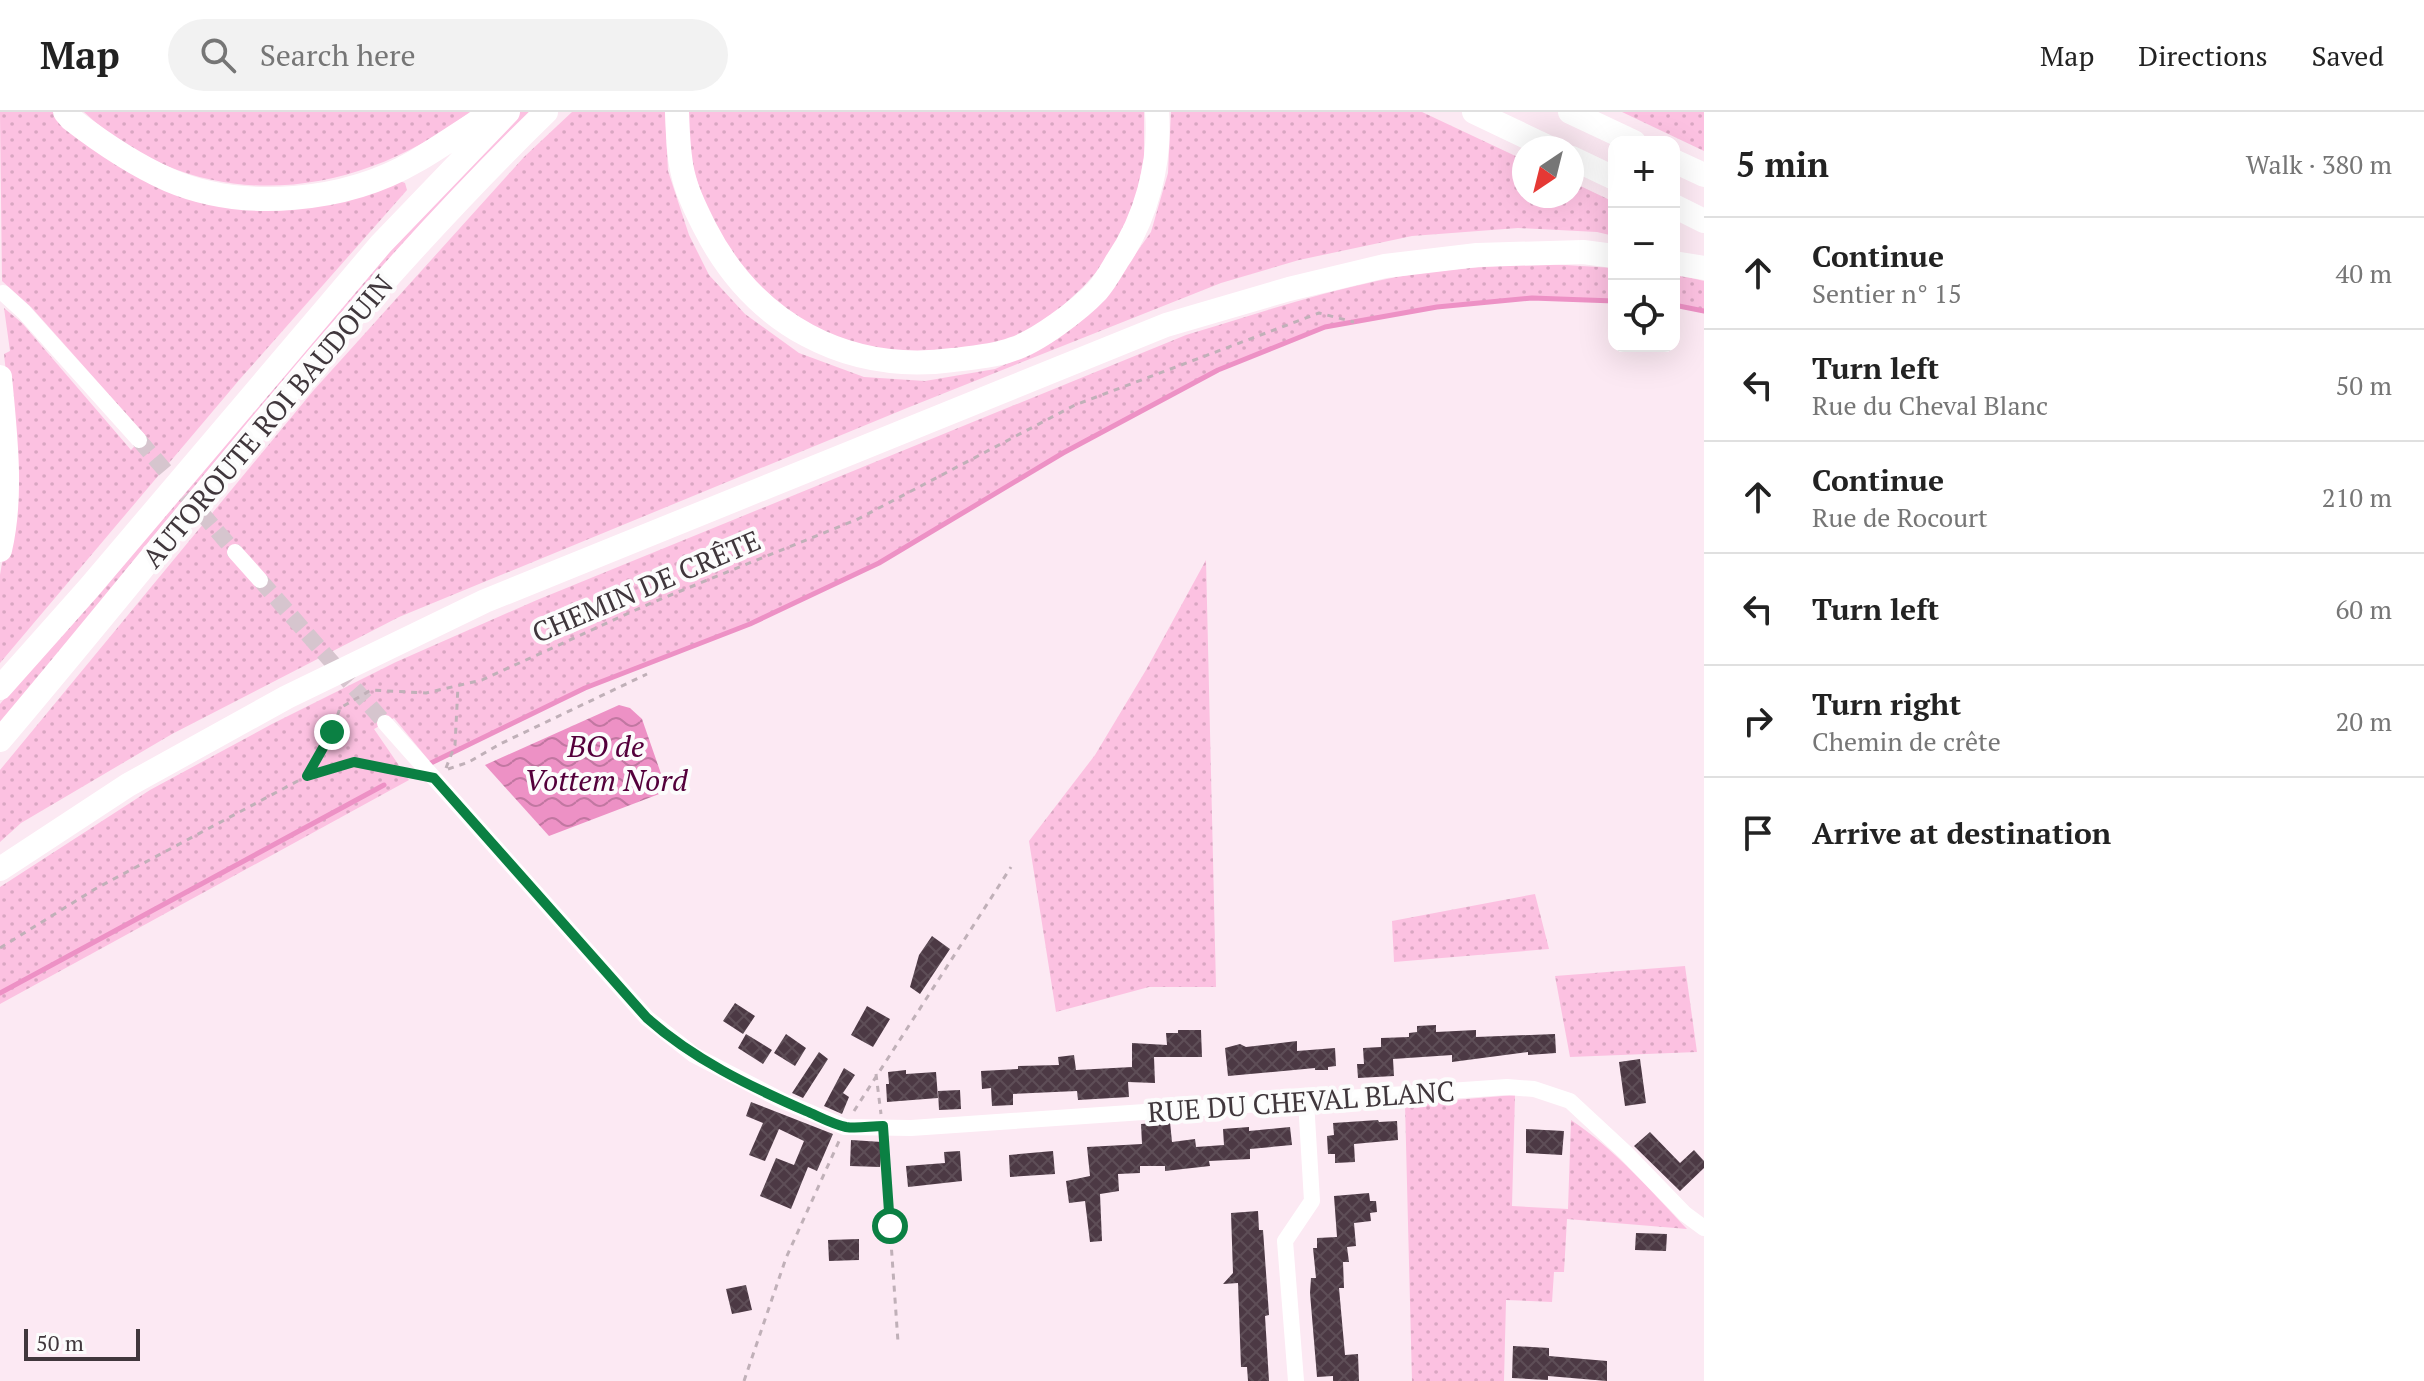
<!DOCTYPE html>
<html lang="en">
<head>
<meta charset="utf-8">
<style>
	:root { --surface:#fff; --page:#f2f2f2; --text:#222; --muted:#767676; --line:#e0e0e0 }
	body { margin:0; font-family:"PT Serif",serif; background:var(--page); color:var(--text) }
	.controls { position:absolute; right:24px; top:24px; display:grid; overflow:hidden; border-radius:16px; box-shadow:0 8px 32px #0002 }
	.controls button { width:72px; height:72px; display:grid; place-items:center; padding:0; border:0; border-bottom:2px solid var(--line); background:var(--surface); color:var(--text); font:40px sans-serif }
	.compass { position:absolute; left:1512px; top:24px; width:72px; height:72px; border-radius:50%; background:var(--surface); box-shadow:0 8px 32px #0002; rotate:215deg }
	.scale { position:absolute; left:24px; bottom:20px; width:116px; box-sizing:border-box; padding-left:8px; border:4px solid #40373c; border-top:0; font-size:22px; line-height:28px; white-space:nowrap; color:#40373c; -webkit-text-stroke:6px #fcfcfc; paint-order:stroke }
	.stop { position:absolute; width:24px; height:24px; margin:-18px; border:6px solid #0b8043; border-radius:50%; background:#fff }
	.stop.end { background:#0b8043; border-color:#fff; box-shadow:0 2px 8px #0008 }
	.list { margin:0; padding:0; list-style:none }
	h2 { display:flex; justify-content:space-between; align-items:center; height:104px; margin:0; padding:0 32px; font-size:34px }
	h2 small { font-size:26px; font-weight:400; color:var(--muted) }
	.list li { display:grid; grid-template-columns:52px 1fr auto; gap:24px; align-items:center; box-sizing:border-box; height:112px; padding:0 32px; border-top:2px solid var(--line) }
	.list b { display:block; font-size:30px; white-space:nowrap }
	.list p { margin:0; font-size:26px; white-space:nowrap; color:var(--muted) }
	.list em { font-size:26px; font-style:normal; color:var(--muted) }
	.icon { flex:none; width:44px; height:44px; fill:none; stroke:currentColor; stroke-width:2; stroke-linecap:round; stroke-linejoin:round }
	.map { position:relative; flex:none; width:1704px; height:1269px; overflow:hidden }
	header { display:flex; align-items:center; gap:48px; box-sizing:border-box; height:112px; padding:0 40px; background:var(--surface); border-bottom:2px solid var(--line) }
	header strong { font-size:38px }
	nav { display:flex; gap:44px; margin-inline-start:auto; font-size:28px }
	.search { width:560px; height:72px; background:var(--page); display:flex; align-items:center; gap:20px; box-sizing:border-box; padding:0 28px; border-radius:44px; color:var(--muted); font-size:30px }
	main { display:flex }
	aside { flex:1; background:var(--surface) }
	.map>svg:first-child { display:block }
	.grass { fill:url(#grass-dots) }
	.water { fill:url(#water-waves) }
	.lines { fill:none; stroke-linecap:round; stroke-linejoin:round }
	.stream { stroke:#ed91c5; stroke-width:5 }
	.building { fill:url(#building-cross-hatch) }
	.minor-tunnel { stroke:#d6c5ce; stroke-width:16; stroke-dasharray:16 8; stroke-linecap:butt }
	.path { stroke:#c0b0b8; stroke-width:3; stroke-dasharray:6 6; stroke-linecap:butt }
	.minor { stroke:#fff; stroke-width:16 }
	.highway { stroke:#fff; stroke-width:24 }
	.route { stroke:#0b8043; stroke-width:10 }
	.labels { text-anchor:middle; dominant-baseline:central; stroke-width:8; stroke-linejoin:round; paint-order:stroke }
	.street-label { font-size:28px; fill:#40373c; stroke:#fcfcfc }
	.water-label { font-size:30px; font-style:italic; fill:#54003b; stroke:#fcfcfc }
</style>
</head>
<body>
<header>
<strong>Map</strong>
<div class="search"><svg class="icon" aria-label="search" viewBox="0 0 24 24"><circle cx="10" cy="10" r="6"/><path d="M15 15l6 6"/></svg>Search here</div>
<nav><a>Map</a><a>Directions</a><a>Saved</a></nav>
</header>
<main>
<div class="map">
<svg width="1704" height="1269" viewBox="0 0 1704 1269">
	<defs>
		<pattern id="grass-dots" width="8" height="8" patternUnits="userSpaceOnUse" patternTransform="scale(2)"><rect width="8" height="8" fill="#fcc1e1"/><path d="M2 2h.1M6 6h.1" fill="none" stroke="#d9a6c2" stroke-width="1.8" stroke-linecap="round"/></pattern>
		<pattern id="water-waves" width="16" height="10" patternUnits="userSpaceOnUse" patternTransform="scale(2)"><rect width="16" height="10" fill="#ed91c5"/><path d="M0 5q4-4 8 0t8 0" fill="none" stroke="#c177a1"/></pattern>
		<pattern id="building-cross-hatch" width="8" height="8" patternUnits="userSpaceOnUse" patternTransform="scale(2)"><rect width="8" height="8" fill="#4c3944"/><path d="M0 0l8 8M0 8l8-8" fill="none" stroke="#5e4e57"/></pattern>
	</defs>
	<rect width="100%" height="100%" fill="#fce9f3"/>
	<path class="grass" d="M0,0H58L211,87L397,68L405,71L407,78L240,267L0,551V463L10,404L11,307L4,242L10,239L4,196L22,211L131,338L145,323L31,195L2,169Z
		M84,0H470C352,90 198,106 84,0Z
		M520,0H534L0,614V592L388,139Z
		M572,0H665L668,59L689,123L709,163L745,202L799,241L864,265L925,269L995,257L1042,236L1076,213L1114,172L1151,120L1168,61L1171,0H1422L1524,48V84H1572V70L1614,90V124L1597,120L1518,116L1412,124L1299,148L1221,171L907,296L399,505L172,622L21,711L0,730V658L313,279L524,45Z
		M687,0H1144V46L1137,80L1123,119L1107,148L1083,175L1056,200L1028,219L997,232L895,246L803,217L718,132L688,41Z
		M1622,0H1704V39Z
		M1549,152L1614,156V188L1531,185L1433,194L1325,215L1218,258L1063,341L879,451L750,512L585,576L431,651L394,606L374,617L409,668L0,892V775L150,678L272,612L396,550L537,488L1186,223C1249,204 1312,183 1377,169C1433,157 1491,154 1549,152Z
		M1674,162L1704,169V198L1674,192Z
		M1206,448L1216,875H1149L1056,900L1029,729L1095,643L1146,558Z
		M1535,782L1549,837L1394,850L1392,809Z
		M1685,854L1697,940L1570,945L1555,864Z
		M1515,983L1512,1094L1568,1097L1571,1008C1616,1038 1650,1078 1687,1117L1567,1107L1564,1160H1554L1552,1190L1506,1188L1504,1269H1412L1405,992Z"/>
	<path class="water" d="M619,593L630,596L642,607L667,679L549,724L485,653Z"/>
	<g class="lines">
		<path class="stream" d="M1674,193L1704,199
			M431,651L585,576L750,512L879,451L1063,341L1218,258L1325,215L1437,195L1532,186L1614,189
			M0,881L384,673"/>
	</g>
	<path class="building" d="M932,824L950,837L920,882L910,875L919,843Z
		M735,891L755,904L743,922L723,909Z
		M867,894L890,907L873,935L851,923Z
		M1436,913V920L1476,918V925L1555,922L1556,941L1528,943V940L1452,950V943L1393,947L1394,964L1358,966L1357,952H1364L1363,936L1381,935V926L1409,925V921L1417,920V914Z
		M1178,918H1201L1202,945H1154L1155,971L1128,970L1129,985L1078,988L1077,979L1013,982V993L992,994L991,976L982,977L981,959L1018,957V954L1059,953L1058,945L1074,943L1076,958L1132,955V931L1167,933L1166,921H1178Z
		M746,922L772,938L763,952L738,936Z
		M786,922L806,936L795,954L774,941Z
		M1297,929V939L1335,936L1336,954L1328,955V958H1315V956L1228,964L1225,936L1240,932L1246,935Z
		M819,940L828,947L803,986L792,981Z
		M1640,947L1646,991L1625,994L1619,950Z
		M844,956L855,963L843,981L849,985L842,1002L824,994Z
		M906,958V962L936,960L938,986L887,990L886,972H889L888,960Z
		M960,978L961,997L939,998L938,979Z
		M751,990L833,1022L817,1059L808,1055L791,1097L760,1084L776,1046L794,1053L804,1029L779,1017L765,1049L749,1043L763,1011L746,1004Z
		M1378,1008L1379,1010L1397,1009L1398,1028L1354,1032L1355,1050L1335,1051V1042H1328L1327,1024L1334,1023L1333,1011Z
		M1170,1010L1172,1030L1195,1027L1196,1035L1224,1033L1223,1017L1249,1015V1019L1290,1015L1292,1033L1250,1037V1047L1209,1049L1210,1054L1165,1059V1054H1140V1061L1118,1062L1119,1079L1100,1082L1102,1129L1090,1130L1085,1089L1069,1091L1066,1069L1090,1064L1087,1035L1142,1032L1141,1012Z
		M1526,1017L1564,1019L1562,1043L1526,1041Z
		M1650,1020L1680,1051L1694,1038L1704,1049V1056L1680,1079L1634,1034Z
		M851,1028L882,1030L880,1055L850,1054Z
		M960,1039L962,1069L908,1075L906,1054L945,1051L944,1040Z
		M1053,1039L1055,1062L1010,1065L1009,1043Z
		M1369,1081L1370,1089H1376L1377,1100L1370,1101L1371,1109L1354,1111L1356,1134L1347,1135L1349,1150H1343L1344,1176H1339L1345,1243L1358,1242L1359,1269H1333V1264L1317,1265L1310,1181L1311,1166H1316L1313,1136H1317V1126L1337,1125L1334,1084Z
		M1258,1099L1259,1118H1263L1269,1203L1265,1204L1269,1269H1248L1247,1255H1241L1238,1171L1223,1172L1233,1161L1231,1101Z
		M1636,1121L1667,1122L1666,1139L1635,1138Z
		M859,1127V1148L829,1149L828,1128Z
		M746,1173L752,1198L732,1202L726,1177Z
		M1513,1234L1549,1236V1244L1607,1249V1269L1548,1264V1268L1512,1266Z"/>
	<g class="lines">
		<path class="minor-tunnel" d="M139,328L235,440
			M260,468L385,611"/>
		<path class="path" d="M446,656L455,633L458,574
			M448,657L469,650L500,632L647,562
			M307,664L354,650L408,661
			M0,836L95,777L307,664L332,620L340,596L371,578L426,581L482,568L651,491L858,407L1075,293L1319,201L1354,210
			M876,962L881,1002
			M854,999L1011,755
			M884,1030L898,1230
			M744,1269L786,1146L840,1027"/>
		<path class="minor" d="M3,181L24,200L139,328
			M235,440L260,468
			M385,611L647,906L694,943L783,989L821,1005L845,1015L911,1016L1507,975L1534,977L1570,989L1626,1041L1685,1102L1704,1116
			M1296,1269L1285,1129L1312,1089L1306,989"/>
		<path class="highway" d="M65,0L71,7C102,31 133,52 169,68C244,100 346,90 416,49C442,34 467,16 493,0
			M677,0C678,21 678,45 684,66C688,83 697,100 705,116C754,212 846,262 953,248C972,246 995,244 1013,237C1038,229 1079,198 1097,179C1105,170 1111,159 1117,149C1146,107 1161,51 1157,0
			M1474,0L1550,36
			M1570,0L1634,30
			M1572,46L1614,66
			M1674,49L1704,63
			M1674,94L1704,109
			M1674,151L1704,156
			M0,265C5,320 13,383 0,438
			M0,576L89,476L381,132L508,0
			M0,628C179,417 347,193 546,0
			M0,757L128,673L287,585L485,489L1166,213L1289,177L1385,154L1477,143L1583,140L1614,144"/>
	</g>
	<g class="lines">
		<path class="route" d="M332,620L307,664L354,650L434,666L647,906C693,947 749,974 806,999C818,1004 832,1012 846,1015C857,1017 871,1014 883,1014L890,1114"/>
	</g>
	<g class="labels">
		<g class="street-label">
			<text transform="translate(267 309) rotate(-50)">AUTOROUTE ROI BAUDOUIN</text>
			<text transform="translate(646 474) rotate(-23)">CHEMIN DE CRÊTE</text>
			<text transform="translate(1301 989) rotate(-4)">RUE DU CHEVAL BLANC</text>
		</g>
		<g class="water-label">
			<text x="606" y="634">BO de<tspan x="606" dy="34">Vottem Nord</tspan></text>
		</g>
	</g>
</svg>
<div class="controls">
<button>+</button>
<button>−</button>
<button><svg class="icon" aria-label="locate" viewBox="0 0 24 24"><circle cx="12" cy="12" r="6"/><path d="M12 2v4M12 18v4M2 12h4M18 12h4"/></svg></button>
</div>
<svg class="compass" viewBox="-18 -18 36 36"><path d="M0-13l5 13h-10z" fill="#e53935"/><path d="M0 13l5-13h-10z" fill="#767676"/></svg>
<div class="scale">50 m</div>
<div class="stop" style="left:890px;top:1114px"></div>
<div class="stop end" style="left:332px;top:620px"></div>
</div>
<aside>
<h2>5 min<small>Walk · 380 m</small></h2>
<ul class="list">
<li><svg class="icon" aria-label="ahead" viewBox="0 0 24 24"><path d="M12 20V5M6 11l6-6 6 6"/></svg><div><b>Continue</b><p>Sentier n° 15</p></div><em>40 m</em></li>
<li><svg class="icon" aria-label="left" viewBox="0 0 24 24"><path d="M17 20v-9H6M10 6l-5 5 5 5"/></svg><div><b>Turn left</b><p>Rue du Cheval Blanc</p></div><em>50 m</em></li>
<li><svg class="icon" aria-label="ahead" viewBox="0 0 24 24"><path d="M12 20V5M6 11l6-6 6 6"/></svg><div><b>Continue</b><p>Rue de Rocourt</p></div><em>210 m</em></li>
<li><svg class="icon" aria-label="left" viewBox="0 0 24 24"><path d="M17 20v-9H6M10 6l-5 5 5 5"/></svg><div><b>Turn left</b></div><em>60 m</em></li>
<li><svg class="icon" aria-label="right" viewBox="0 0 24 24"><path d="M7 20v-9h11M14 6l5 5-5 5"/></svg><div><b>Turn right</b><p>Chemin de crête</p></div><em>20 m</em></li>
<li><svg class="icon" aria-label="arrive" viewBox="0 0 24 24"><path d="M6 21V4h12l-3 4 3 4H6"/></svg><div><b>Arrive at destination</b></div></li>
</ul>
</aside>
</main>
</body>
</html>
